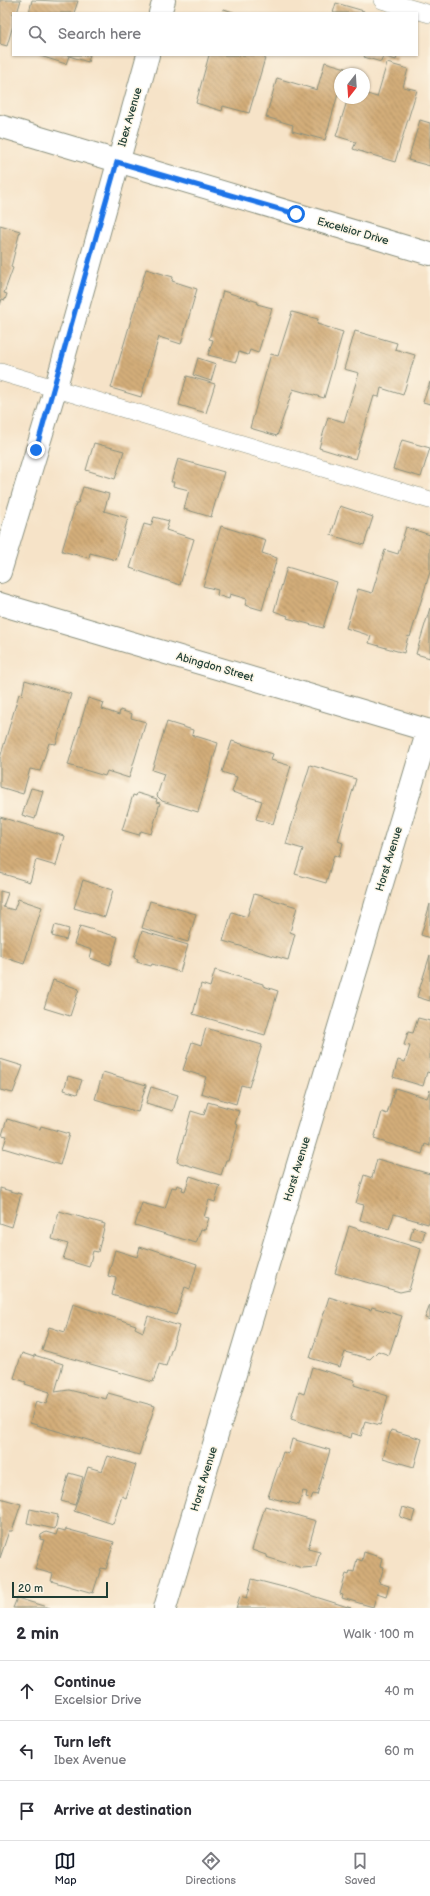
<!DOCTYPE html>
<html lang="en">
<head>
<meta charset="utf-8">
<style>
	:root { --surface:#fff; --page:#f2f2f3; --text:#2b2b33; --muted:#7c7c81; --line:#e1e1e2; --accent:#111827 }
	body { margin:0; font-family:"Balsamiq Sans",sans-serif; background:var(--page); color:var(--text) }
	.compass { position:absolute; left:334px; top:68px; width:36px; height:36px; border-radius:50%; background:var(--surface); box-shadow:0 1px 3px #0004; rotate:197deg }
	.scale { position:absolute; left:12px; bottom:10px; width:96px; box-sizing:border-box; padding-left:4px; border:2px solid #1f3d34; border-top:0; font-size:11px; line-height:14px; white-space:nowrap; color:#1f3d34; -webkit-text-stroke:3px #fcf5e5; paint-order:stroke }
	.stop { position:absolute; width:12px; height:12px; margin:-9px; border:3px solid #1a73e8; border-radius:50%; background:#fff }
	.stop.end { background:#1a73e8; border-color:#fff; box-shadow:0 1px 4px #0008 }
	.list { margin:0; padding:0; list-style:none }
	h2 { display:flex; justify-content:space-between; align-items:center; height:52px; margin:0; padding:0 16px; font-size:17px }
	h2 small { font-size:13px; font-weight:400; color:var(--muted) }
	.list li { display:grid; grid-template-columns:26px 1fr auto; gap:12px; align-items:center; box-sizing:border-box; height:60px; padding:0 16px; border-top:1px solid var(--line) }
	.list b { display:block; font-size:15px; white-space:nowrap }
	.list p { margin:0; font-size:13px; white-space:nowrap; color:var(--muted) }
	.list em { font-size:13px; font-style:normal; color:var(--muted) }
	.icon { flex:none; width:22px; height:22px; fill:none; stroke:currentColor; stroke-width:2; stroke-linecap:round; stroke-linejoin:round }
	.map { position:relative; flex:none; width:430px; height:1608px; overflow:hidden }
	.search { position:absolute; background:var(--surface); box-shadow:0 1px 3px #0004; left:12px; right:12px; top:12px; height:44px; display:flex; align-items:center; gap:10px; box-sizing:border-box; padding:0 14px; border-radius:0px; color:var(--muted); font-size:15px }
	.sheet { height:232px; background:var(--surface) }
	nav { display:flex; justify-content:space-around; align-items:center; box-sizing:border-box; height:56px; border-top:1px solid var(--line); background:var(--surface); font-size:11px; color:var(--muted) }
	nav a { display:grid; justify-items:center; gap:2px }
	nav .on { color:var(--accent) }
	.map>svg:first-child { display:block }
	.building { fill:url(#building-back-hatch) }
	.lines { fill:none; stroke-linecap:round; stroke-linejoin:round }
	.lane-casing { stroke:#8a907e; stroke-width:18 }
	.street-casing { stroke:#8a907e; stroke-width:24 }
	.secondary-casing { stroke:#8a907e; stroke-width:24 }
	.lane { stroke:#fff; stroke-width:17 }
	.street { stroke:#fff; stroke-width:22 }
	.secondary { stroke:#fff; stroke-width:22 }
	.route { stroke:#1a73e8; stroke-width:5 }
	.labels { text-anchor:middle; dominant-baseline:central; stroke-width:3; stroke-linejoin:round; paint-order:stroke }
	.street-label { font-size:11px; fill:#1f3d34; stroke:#fcf5e5 }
</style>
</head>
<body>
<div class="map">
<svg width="430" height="1608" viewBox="0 0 430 1608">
	<defs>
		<pattern id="building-back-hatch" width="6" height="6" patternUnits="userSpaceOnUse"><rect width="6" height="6" fill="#d3ad79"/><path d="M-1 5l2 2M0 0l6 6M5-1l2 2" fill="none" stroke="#ab8e64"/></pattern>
	</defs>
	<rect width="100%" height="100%" fill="#fcf5e5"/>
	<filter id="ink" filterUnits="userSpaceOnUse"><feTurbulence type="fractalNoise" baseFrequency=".025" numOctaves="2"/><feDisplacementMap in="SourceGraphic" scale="8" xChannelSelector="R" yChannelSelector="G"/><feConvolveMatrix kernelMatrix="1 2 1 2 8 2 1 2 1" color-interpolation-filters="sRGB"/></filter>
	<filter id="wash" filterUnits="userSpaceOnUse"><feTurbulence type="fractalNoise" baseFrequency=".012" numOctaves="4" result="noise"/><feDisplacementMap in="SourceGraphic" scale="16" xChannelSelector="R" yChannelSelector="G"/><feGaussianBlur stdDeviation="0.9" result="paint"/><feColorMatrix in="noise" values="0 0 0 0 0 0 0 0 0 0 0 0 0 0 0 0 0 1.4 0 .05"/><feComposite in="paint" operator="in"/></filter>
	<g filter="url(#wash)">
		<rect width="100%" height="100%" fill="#f6e3c8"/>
		<g id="blocks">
			<path class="building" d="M0,0H21L17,13H13V25L7,46L0,44Z
				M32,0L56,1H78L74,13H29Z
				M336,3L364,11L363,13H333Z
				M224,9L236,13H223Z
				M37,55H90L88,62L69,56L66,64Z
				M209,55H266L249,113L223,106L222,111L196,103Z
				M365,55H398L396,60L383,56L381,62L364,57Z
				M325,62L346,68L344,74H340V87L325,140L292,131L293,125L266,117L277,78L317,90Z
				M387,63L408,69L403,87L417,90L395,162L353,149L356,142L336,136L348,98H364V93L377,97Z
				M420,120L430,123V166L408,160Z
				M0,225L20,231L11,267L13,268L4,293L7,294L5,300L2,299L0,305Z
				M146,269L173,277L172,281L197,289L181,344L159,337L141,397L111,388Z
				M223,291L258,302L257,304L272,308L258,353L250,350L248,355L239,352L236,362L208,355L213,340L209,339Z
				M292,312L318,319L317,324L343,332L324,398L293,389L277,436L250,428L271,354L278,356Z
				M355,331L397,343L395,349L415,355L403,395L381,388L379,397L374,396L355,459L319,448L328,417L344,422L359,373L344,369Z
				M198,358L216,364L211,381L193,375Z
				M187,376L215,384L206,413L179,405Z
				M430,382V404L423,402Z
				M402,440L430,448L421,477L393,469Z
				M94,443L124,451L115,479L86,470Z
				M178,459L224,472L211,517L184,509L189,490L173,486L174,482H171Z
				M83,487L109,494L104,511L128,518L116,560L90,553L89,558L62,551L76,503H78Z
				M340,506L373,517L364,545L331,535Z
				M154,517L169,521L166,530L194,539L180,585L130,568L144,524L151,526Z
				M221,526L266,540L262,553L277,558L262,610L245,605L247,599L230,594L229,599L217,595L218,590L203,586Z
				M406,527L430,535V572L410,637L408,636L404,653L369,643L371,636L346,628L358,589L372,593L385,550L398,554Z
				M287,567L337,582L323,628L287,618L288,616L274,611Z
				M430,608V658L416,654Z
				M25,680L71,694L56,744L49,743L40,771L30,769L23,794L0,787V758L19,694L22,695Z
				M88,698L104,703L102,709L119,715L120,710L132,714L131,718L146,722L129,778L107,771L105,776L68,765Z
				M167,722L193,730L192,735L218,743L198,812L162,801L157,796L164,774L152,770Z
				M232,741L273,754L271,760L291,766L273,824L256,819L262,801L232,792L237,777L222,772Z
				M310,765L356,779L338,841L343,843L339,857L334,855L326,883L295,874L303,849L286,844Z
				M31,788L43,791L35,819L22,815Z
				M137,793L157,799L156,802L160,803L151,834L141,831L139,835L122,830L133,795L136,796Z
				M0,817L64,836L56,866L36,860L30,882L0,873Z
				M83,880L113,890L105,917L74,908Z
				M0,891L8,893L3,907L14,910L18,899L42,907L24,964L0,956Z
				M254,894L297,907L290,932L295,934L288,960L223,941L232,912L247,917Z
				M150,901L196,914L188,942L142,928Z
				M430,904V938L421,935Z
				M55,925L69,929L66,940L52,936Z
				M80,926L118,937L110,965L90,958L92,950L74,944Z
				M142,931L188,945L180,972L152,964L151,966L137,962L138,959L134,958Z
				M430,955V1001L417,997Z
				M215,970L263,984V986L278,991L265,1035L193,1014L201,984L210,987Z
				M53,980L79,989L70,1016L44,1008Z
				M418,1018L430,1021V1073L427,1072L423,1086L393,1077L398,1060L405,1062L410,1046L404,1045L408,1032L413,1033Z
				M206,1028L262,1045L249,1087L241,1085L236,1104L201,1093L206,1077L183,1070L192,1042L201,1045Z
				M0,1059L23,1066L13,1093L0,1090Z
				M103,1072L146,1085L138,1112L95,1099Z
				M68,1076L82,1080L77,1094L64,1090Z
				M151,1087L178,1095L173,1111L146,1103Z
				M395,1088L427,1098L430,1090V1146L425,1144L422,1154L374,1139L382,1112L387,1114Z
				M208,1102L239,1111L235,1124L238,1125L228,1160H226L221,1175L177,1162L191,1111L204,1115Z
				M7,1119L40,1129L41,1126L69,1134L60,1165L3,1148L7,1136L2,1135Z
				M377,1159L430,1174V1219L428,1224L394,1214L389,1229L360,1220L364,1205L356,1203L364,1175L372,1178Z
				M190,1176L220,1186L215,1202L209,1200L204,1217L209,1218L205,1230L201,1229L196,1243L135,1225L142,1203L165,1209L172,1187L176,1188L177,1185L183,1187L182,1190L185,1191Z
				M0,1188L21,1194L12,1227L0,1223Z
				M59,1211L105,1224L98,1252L93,1251L89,1267L63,1259L68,1244L52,1239Z
				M349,1226L421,1249L409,1290L400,1292L335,1273Z
				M413,1227L425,1231L422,1242L410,1239Z
				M140,1247L149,1250V1248L197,1264L190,1289L185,1287L176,1315L112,1295L116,1278L108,1276L115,1250L137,1257Z
				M329,1297L371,1310L372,1307L402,1316L389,1355L378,1351L370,1359L345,1352L340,1367L310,1358Z
				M73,1304L136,1325L135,1328L143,1332L148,1316L179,1326L166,1366L159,1364L153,1382L42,1350L49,1327L65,1332Z
				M430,1305V1320L425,1318Z
				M22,1353L34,1357V1355L63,1364L55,1392L69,1390L106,1399L108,1393L155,1406L139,1455L30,1423L36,1401L46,1404L50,1392L25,1384L26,1382L14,1378Z
				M312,1367L355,1380L354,1385L388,1396L380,1425L365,1421L361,1436L352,1433L351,1438L291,1419L299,1392L304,1394Z
				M391,1430L422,1439L414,1467L383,1458Z
				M292,1439L330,1450L317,1495L313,1494L311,1499L306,1497L307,1492L303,1491L299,1505L268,1497L283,1452L288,1454Z
				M108,1456L136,1465L126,1498L122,1496L113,1524L74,1511L88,1467L102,1471Z
				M69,1473L83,1477L75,1505L61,1501Z
				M0,1498L21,1504L12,1531H9L0,1558Z
				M265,1506L316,1521L308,1549L320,1552L316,1567L302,1568L266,1557V1555L252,1550Z
				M403,1507L415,1511L412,1521L400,1517Z
				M30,1509L58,1515L55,1529L27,1523Z
				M58,1529L65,1531L66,1529L114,1542L106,1569L101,1568L93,1593L51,1581L53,1574L35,1569L44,1540L40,1539L41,1535L46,1532L56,1535Z
				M364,1552L382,1558L380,1566L384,1567L379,1583L389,1586L386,1596L377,1593L373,1607L342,1598L343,1595L340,1594L346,1574L349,1575L350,1571L354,1572L357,1559L362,1561Z
				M252,1579L287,1588L351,1608H236L240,1596L247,1598Z
				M17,1598L50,1608H13Z"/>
		</g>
	</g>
	<g filter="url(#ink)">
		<use href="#blocks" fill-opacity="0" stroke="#8a907e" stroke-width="1"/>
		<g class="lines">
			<g class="lane-casing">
				<path id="lane" d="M382,0L430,14
					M0,372L430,500"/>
			</g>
			<g class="street-casing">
				<path id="street" d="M160,13L164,0
					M0,572L55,390L148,55
					M0,604L430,731
					M165,1608L428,730"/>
			</g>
			<g class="secondary-casing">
				<path id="secondary" d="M0,126L430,254"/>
			</g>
			<use href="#lane" class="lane"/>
			<use href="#street" class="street"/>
			<use href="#secondary" class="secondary"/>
		</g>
	</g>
	<g class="lines" filter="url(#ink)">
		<path class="route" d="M36,450L117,162L296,214"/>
	</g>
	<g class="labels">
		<g class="street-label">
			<text transform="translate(130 117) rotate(-74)">Ibex Avenue</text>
			<text transform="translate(353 231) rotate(16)">Excelsior Drive</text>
			<text transform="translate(215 667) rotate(16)">Abingdon Street</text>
			<text transform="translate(389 859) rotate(-73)">Horst Avenue</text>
			<text transform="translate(297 1169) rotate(-73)">Horst Avenue</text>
			<text transform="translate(204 1479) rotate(-73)">Horst Avenue</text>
		</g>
	</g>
</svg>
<svg class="compass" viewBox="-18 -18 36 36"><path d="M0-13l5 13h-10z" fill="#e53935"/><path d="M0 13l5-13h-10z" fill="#7c7c81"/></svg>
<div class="scale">20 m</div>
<div class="stop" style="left:296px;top:214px"></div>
<div class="stop end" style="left:36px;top:450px"></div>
<div class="search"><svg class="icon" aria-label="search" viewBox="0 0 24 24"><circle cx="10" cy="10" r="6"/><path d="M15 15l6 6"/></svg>Search here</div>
</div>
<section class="sheet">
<h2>2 min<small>Walk · 100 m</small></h2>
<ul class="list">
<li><svg class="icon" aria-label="ahead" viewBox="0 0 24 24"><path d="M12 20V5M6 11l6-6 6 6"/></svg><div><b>Continue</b><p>Excelsior Drive</p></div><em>40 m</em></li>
<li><svg class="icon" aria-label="left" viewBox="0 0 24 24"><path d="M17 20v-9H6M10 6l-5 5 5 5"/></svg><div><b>Turn left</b><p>Ibex Avenue</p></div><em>60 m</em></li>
<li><svg class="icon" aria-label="arrive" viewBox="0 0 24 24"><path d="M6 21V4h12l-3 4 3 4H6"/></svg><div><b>Arrive at destination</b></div></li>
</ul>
</section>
<nav>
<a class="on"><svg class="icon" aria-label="map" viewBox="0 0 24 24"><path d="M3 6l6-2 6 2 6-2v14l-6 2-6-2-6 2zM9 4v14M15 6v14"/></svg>Map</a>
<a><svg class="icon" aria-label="directions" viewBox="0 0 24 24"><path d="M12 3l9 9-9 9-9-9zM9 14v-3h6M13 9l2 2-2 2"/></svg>Directions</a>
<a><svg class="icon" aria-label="saved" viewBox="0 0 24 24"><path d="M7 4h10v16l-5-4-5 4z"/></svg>Saved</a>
</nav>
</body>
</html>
